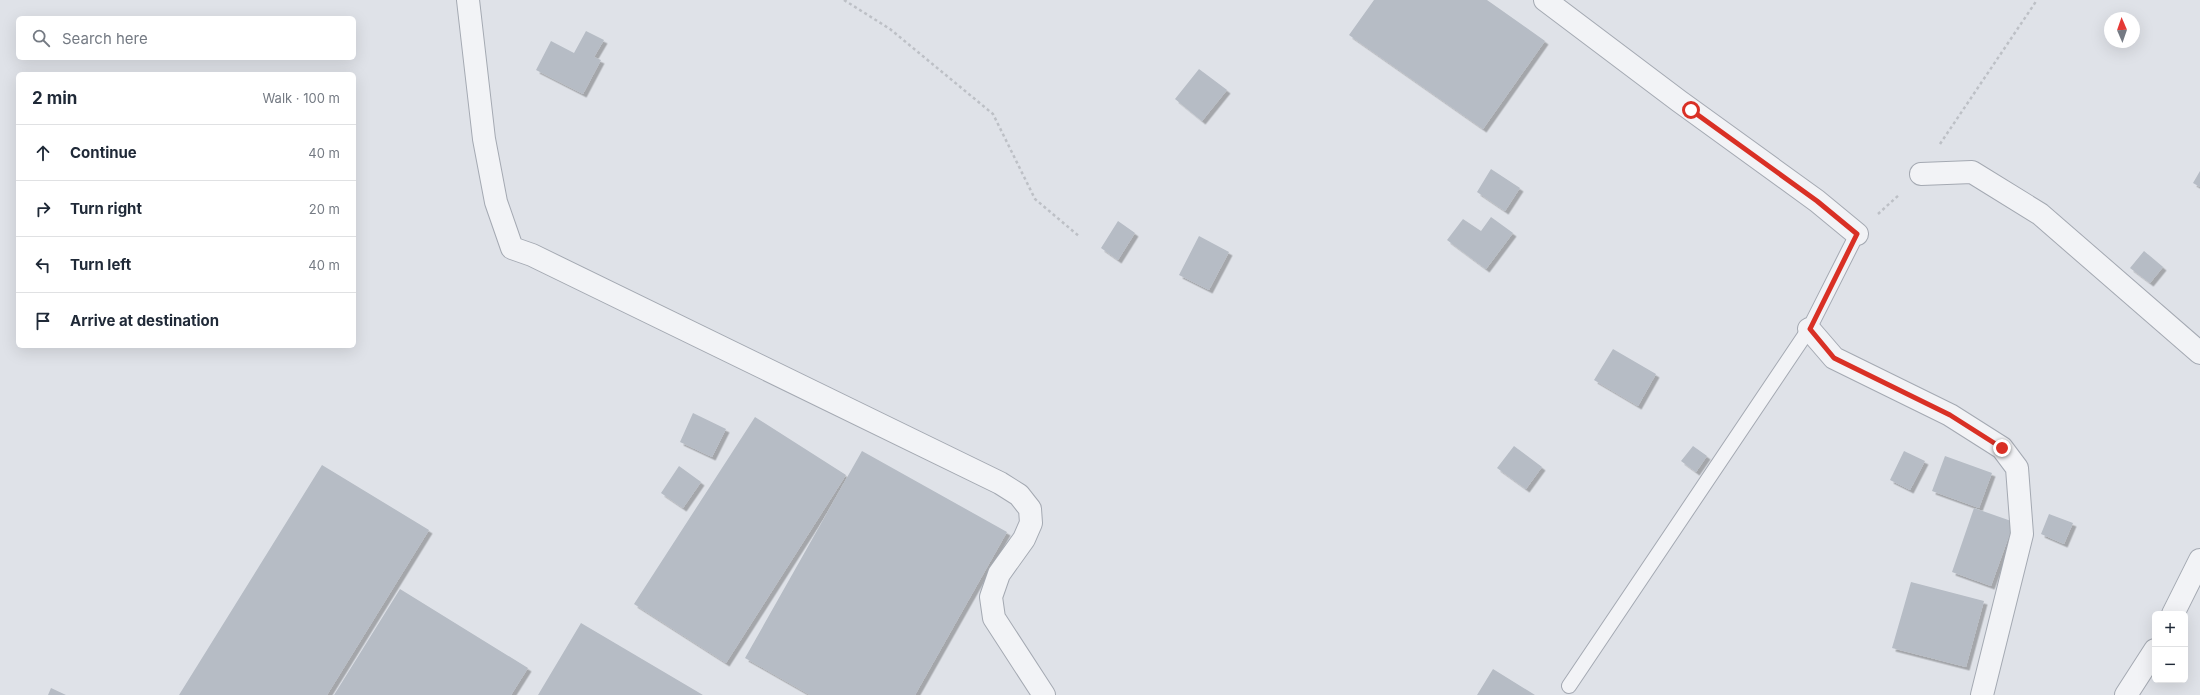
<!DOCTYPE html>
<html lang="en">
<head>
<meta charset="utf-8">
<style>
	:root { --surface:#fff; --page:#f6f6f7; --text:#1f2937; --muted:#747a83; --line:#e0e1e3 }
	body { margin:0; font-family:Inter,sans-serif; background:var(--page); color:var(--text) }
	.controls { position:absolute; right:12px; bottom:12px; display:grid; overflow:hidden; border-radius:6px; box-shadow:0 4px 16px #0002 }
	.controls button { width:36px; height:36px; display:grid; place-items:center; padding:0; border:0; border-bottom:1px solid var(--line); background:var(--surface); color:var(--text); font:20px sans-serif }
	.compass { position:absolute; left:2104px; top:12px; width:36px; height:36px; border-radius:50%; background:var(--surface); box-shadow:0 4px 16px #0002; rotate:358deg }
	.stop { position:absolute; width:12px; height:12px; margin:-9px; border:3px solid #d93025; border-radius:50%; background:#fff }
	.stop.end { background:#d93025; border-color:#fff; box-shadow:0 1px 4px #0008 }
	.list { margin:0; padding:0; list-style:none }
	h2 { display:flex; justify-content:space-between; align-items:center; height:52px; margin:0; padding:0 16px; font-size:17px }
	h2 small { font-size:13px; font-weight:400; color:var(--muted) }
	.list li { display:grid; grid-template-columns:26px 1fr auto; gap:12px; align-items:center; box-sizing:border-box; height:56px; padding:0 16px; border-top:1px solid var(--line) }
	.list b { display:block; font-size:15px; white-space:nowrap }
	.list em { font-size:13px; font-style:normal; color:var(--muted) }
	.icon { flex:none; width:22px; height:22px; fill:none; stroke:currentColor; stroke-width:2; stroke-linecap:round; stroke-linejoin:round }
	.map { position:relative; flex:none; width:2200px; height:695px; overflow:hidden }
	.search { position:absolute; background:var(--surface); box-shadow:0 4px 16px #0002; left:16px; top:16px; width:340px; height:44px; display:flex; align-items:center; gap:10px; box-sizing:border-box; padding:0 14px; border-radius:6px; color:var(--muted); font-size:15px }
	.panel { position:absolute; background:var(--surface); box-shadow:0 4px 16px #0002; left:16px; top:72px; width:340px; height:276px; border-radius:6px }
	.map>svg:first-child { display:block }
	.building { fill:#b6bcc5; filter:url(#shadow) }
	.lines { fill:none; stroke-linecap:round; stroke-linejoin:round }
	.lane-casing { stroke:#a4a9b2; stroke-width:16 }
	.street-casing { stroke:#a4a9b2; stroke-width:24 }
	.path { stroke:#bdc0c6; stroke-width:2.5; stroke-dasharray:3 3; stroke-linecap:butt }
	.lane { stroke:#f2f3f6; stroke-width:14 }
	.street { stroke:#f2f3f6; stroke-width:22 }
	.route { stroke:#d93025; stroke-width:5 }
</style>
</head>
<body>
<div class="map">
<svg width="2200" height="695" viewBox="0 0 2200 695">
	<defs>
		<filter id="shadow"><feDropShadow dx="3.5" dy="3.5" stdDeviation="0" flood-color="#0004"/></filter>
	</defs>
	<rect width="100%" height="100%" fill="#dfe2e8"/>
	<path class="building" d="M1374,0H1487L1545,41L1483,129L1349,35Z
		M586,31L604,40L594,57L601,60L583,94L536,70L551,41L574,53Z
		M1199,69L1227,90L1202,121L1175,99Z
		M1491,169L1520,188L1505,211L1477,192Z
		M2200,171V187L2193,183Z
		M1491,217L1513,233L1486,269L1447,240L1463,219L1481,231Z
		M1118,221L1135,233L1118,260L1101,248Z
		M1199,236L1229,252L1209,290L1179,275Z
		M2144,251L2163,267L2150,283L2130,268Z
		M1613,349L1656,374L1638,406L1594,380Z
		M693,413L726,429L712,457L680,442Z
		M755,417L846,475L726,663L634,604Z
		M1514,446L1542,467L1526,489L1497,468Z
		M1693,446L1707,456L1696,472L1681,461Z
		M862,451L1007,532L915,695H810L745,658Z
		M1904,451L1925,461L1910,490L1890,480Z
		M1945,456L1992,473L1979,508L1932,491Z
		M322,465L429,530L327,695H179Z
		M679,466L701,482L683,508L661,493Z
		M1974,508L2014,522L1991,586L1952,572Z
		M2049,514L2073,523L2064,544L2041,534Z
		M1911,582L1984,601L1966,667L1892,648Z
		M400,589L528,668L511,695H334Z
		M581,623L703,695H538Z
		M1493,669L1535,695H1477Z
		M51,688L66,695H48Z"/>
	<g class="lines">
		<g class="lane-casing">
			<path id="lane" d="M1569,686L1809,329L1857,234"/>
		</g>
		<g class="street-casing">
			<path id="street" d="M468,0L484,139L496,202L512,248L532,255L1000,483L1019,495L1030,509L1031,523L1024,539L999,574L991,597L994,618L1044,695
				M1545,0L1679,101L1817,201L1857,234
				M1921,174L1972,172L2040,214L2200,353
				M1809,329L1834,358L1950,415L2002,448L2017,468L2022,534L1982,695
				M2173,614L2200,560
				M2126,695L2155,650"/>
		</g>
		<path class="path" d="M844,0L890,29L993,114L1035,199L1080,237
			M1940,144L2037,0
			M1878,214L1900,194"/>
		<use href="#lane" class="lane"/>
		<use href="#street" class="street"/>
	</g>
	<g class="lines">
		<path class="route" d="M1691,110L1817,201L1857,234L1810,329L1834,358L1950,415L2002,448"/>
	</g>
</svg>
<div class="controls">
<button>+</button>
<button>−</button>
</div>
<svg class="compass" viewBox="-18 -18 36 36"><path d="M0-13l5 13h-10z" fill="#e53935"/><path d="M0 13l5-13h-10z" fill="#747a83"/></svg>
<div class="stop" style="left:1691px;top:110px"></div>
<div class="stop end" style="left:2002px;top:448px"></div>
<div class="search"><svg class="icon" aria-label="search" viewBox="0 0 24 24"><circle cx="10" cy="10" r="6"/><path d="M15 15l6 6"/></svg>Search here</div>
<section class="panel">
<h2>2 min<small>Walk · 100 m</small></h2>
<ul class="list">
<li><svg class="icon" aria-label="ahead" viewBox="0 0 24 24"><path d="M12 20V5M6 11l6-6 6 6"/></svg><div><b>Continue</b></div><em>40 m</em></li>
<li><svg class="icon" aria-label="right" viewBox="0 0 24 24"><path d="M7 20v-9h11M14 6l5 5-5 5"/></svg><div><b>Turn right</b></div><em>20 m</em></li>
<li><svg class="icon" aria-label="left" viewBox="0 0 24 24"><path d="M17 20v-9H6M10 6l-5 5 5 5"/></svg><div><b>Turn left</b></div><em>40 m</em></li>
<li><svg class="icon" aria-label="arrive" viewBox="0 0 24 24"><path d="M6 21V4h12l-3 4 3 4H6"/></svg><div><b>Arrive at destination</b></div></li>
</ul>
</section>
</div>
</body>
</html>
